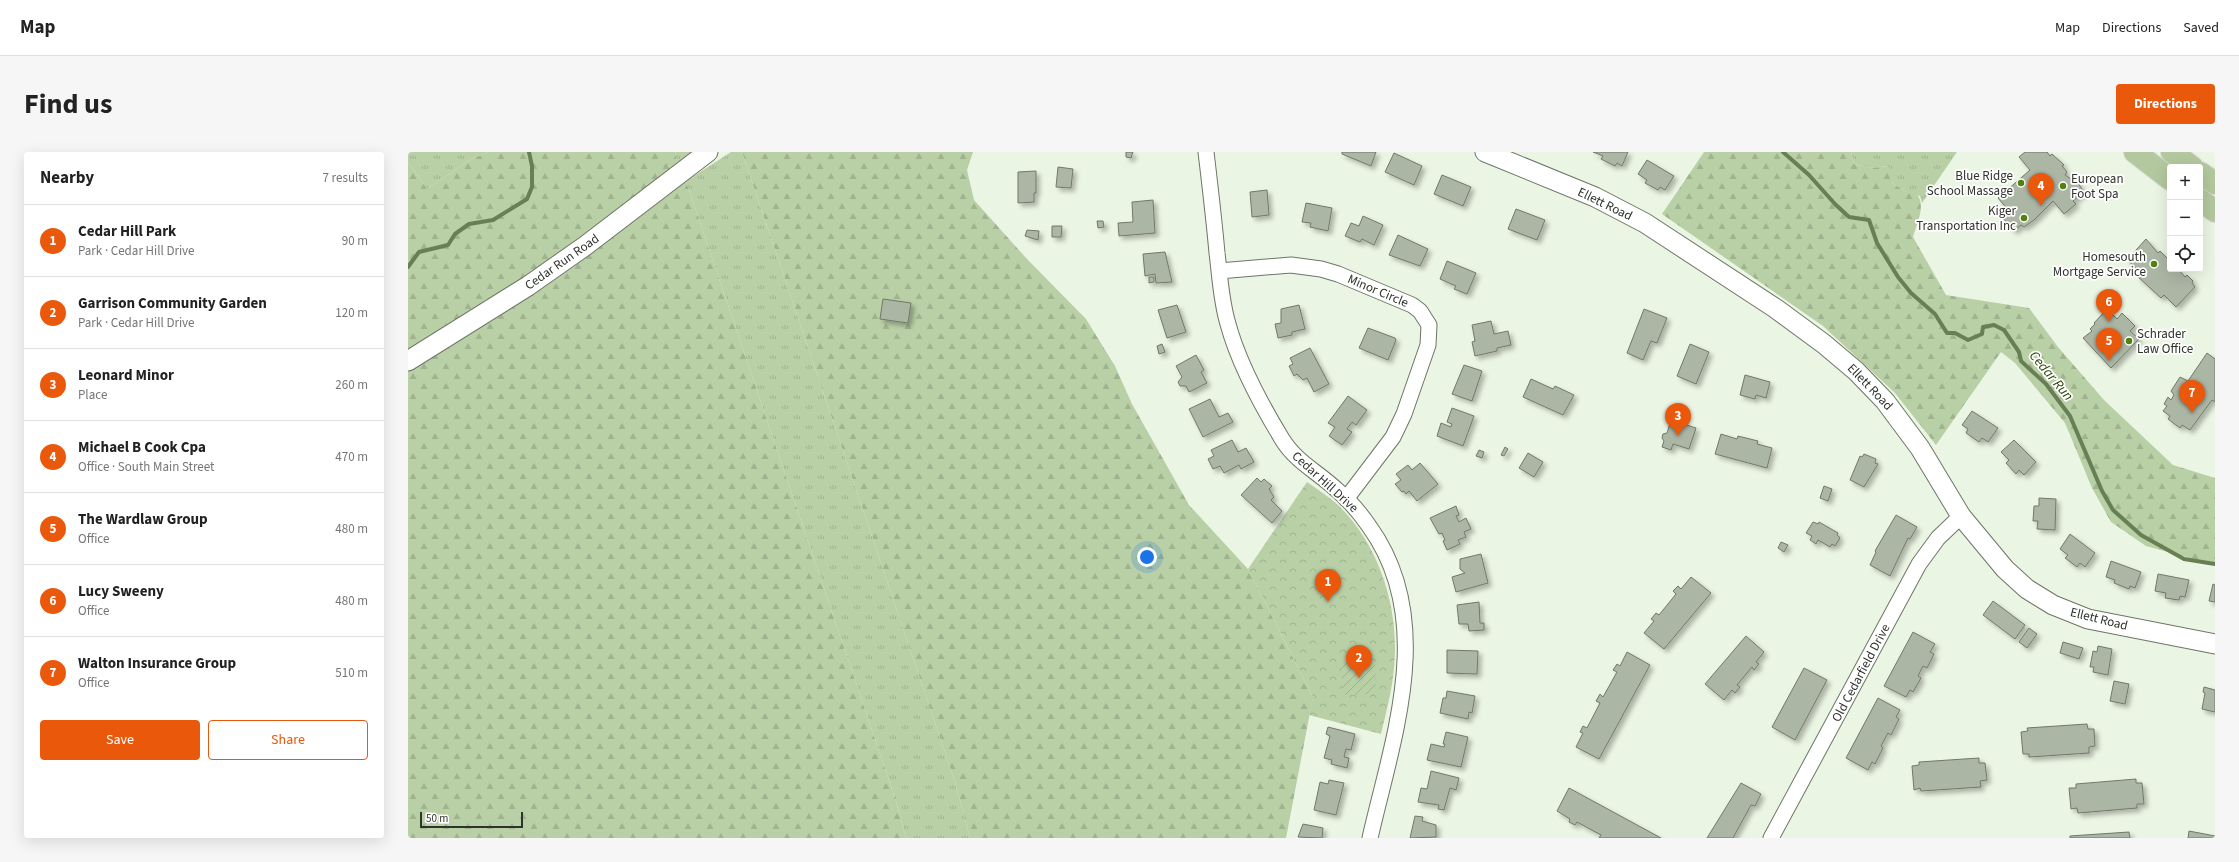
<!DOCTYPE html>
<html lang="en">
<head>
<meta charset="utf-8">
<style>
	:root { --surface:#fff; --page:#f6f6f6; --text:#222; --muted:#767676; --line:#e0e0e0; --accent:#ea580c }
	body { margin:0; font-family:"Source Sans 3",sans-serif; background:var(--page); color:var(--text) }
	.controls { position:absolute; right:12px; top:12px; display:grid; overflow:hidden; border-radius:4px; box-shadow:0 4px 16px #0002 }
	.controls button { width:36px; height:36px; display:grid; place-items:center; padding:0; border:0; border-bottom:1px solid var(--line); background:var(--surface); color:var(--text); font:20px sans-serif }
	.scale { position:absolute; left:12px; bottom:10px; width:103px; box-sizing:border-box; padding-left:4px; border:2px solid #2f332c; border-top:0; font-size:11px; line-height:14px; white-space:nowrap; color:#2f332c; -webkit-text-stroke:3px #fff; paint-order:stroke }
	.you { position:absolute; left:739px; top:405px; width:14px; height:14px; margin:-10px; border:3px solid #fff; border-radius:50%; background:#1a73e8; box-shadow:0 0 0 6px #1a73e833 }
	.badge { display:grid; place-items:center; width:26px; height:26px; border-radius:50%; background:var(--accent); color:#fff; font-size:13px; font-weight:700 }
	.pin { position:absolute; translate:-50% -33px; filter:drop-shadow(0 1px 2px #0008) }
	.pin::after { content:''; position:absolute; top:21px; width:14px; height:12px; background:inherit; clip-path:polygon(0 0,100% 0,50% 100%) }
	.list { margin:0; padding:0; list-style:none }
	h2 { display:flex; justify-content:space-between; align-items:center; height:52px; margin:0; padding:0 16px; font-size:17px }
	h2 small { font-size:13px; font-weight:400; color:var(--muted) }
	.list li { display:grid; grid-template-columns:26px 1fr auto; gap:12px; align-items:center; box-sizing:border-box; height:72px; padding:0 16px; border-top:1px solid var(--line) }
	.list b { display:block; font-size:15px; white-space:nowrap }
	.list p { margin:0; font-size:13px; white-space:nowrap; color:var(--muted) }
	.list em { font-size:13px; font-style:normal; color:var(--muted) }
	.actions { display:flex; gap:8px; padding:12px 16px }
	.actions a { flex:1; padding:9px 0; border:1px solid var(--accent); border-radius:4px; text-align:center; font-size:14px; color:var(--accent) }
	.actions .main { background:var(--accent); color:#fff }
	.icon { flex:none; width:22px; height:22px; fill:none; stroke:currentColor; stroke-width:2; stroke-linecap:round; stroke-linejoin:round }
	.map { position:relative; flex:none; width:1807px; height:686px; overflow:hidden; border-radius:4px }
	header { display:flex; align-items:center; gap:24px; box-sizing:border-box; height:56px; padding:0 20px; background:var(--surface); border-bottom:1px solid var(--line) }
	header strong { font-size:19px }
	nav { display:flex; gap:22px; margin-inline-start:auto; font-size:14px }
	.intro { display:flex; align-items:center; justify-content:space-between; box-sizing:border-box; height:96px; padding:0 24px }
	h1 { margin:0; font-size:28px }
	.button { padding:10px 18px; border-radius:4px; background:var(--accent); color:#fff; font-size:14px; font-weight:700 }
	main { display:flex; gap:24px; padding:0 24px }
	aside { flex:1; background:var(--surface); border-radius:4px; box-shadow:0 4px 16px #0002 }
	.map>svg:first-child { display:block }
	.grass { fill:url(#grass-tufts) }
	.forest { fill:url(#forest-firs) }
	.park { fill:url(#park-crowns) }
	.garden { fill:url(#garden-furrows) }
	.lines { fill:none; stroke-linecap:round; stroke-linejoin:round }
	.stream { stroke:#687f55; stroke-width:4 }
	.building { fill:#acb6a5; stroke:#707969; filter:url(#shadow) }
	.minor-casing { stroke:#6d7666; stroke-width:17 }
	.tertiary-casing { stroke:#6d7666; stroke-width:21 }
	.primary-casing { stroke:#dadad9; stroke-width:24 }
	.minor { stroke:#fff; stroke-width:15 }
	.tertiary { stroke:#fff; stroke-width:19 }
	.primary { stroke:#b3c89e; stroke-width:22 }
	.poi-dot { fill:#53810f; stroke:#fff; stroke-width:1.5 }
	.labels { text-anchor:middle; dominant-baseline:central; stroke-width:3.5; stroke-linejoin:round; paint-order:stroke }
	.poi-label { font-size:13px; fill:#2f332c; stroke:#fff; text-anchor:end }
	.street-label { font-size:13px; fill:#2f332c; stroke:#fff }
	.water-label { font-size:14px; font-style:italic; fill:#294403; stroke:#fff }
</style>
</head>
<body>
<header>
<strong>Map</strong>
<nav><a>Map</a><a>Directions</a><a>Saved</a></nav>
</header>
<div class="intro"><h1>Find us</h1><a class="button">Directions</a></div>
<main>
<aside>
<h2>Nearby<small>7 results</small></h2>
<ul class="list">
<li><span class="badge">1</span><div><b>Cedar Hill Park</b><p>Park · Cedar Hill Drive</p></div><em>90 m</em></li>
<li><span class="badge">2</span><div><b>Garrison Community Garden</b><p>Park · Cedar Hill Drive</p></div><em>120 m</em></li>
<li><span class="badge">3</span><div><b>Leonard Minor</b><p>Place</p></div><em>260 m</em></li>
<li><span class="badge">4</span><div><b>Michael B Cook Cpa</b><p>Office · South Main Street</p></div><em>470 m</em></li>
<li><span class="badge">5</span><div><b>The Wardlaw Group</b><p>Office</p></div><em>480 m</em></li>
<li><span class="badge">6</span><div><b>Lucy Sweeny</b><p>Office</p></div><em>480 m</em></li>
<li><span class="badge">7</span><div><b>Walton Insurance Group</b><p>Office</p></div><em>510 m</em></li>
</ul>
<div class="actions"><a class="main">Save</a><a>Share</a></div>
</aside>
<div class="map">
<svg width="1807" height="686" viewBox="0 0 1807 686">
	<defs>
		<pattern id="grass-tufts" width="24" height="20" patternUnits="userSpaceOnUse"><rect width="24" height="20" fill="#b9d0a6"/><path d="M3 7l-1-3M5 7V3M7 7l1-3M15 17l-1-3M17 17v-4M19 17l1-3" fill="none" stroke="#9fb38f"/></pattern>
		<pattern id="forest-firs" width="22" height="20" patternUnits="userSpaceOnUse"><rect width="22" height="20" fill="#b9d0a6"/><path d="M5 1l3.5 6h-7zM16 11l3.5 6h-7z" fill="#9fb38f"/></pattern>
		<pattern id="park-crowns" width="20" height="18" patternUnits="userSpaceOnUse"><rect width="20" height="18" fill="#b9d0a6"/><path d="M2 6a3 3 0 1 1 6 0M12 15a3 3 0 1 1 6 0" fill="none" stroke="#9fb38f"/></pattern>
		<pattern id="garden-furrows" width="10" height="10" patternUnits="userSpaceOnUse"><rect width="10" height="10" fill="#b9d0a6"/><path d="M-1 1l2-2M0 10L10 0M9 11l2-2" fill="none" stroke="#9fb38f"/></pattern>
		<filter id="shadow"><feDropShadow dx="3.5" dy="3.5" stdDeviation="2" flood-color="#0004"/></filter>
	</defs>
	<rect width="100%" height="100%" fill="#ebf5e3"/>
	<path class="grass" d="M0,0H81L65,6L19,37L0,10Z
		M267,0H292L271,17Z
		M323,0H334L547,630L562,686H498L488,649L278,29Z
		M1443,0H1549L1514,51L1512,44L1498,40L1483,30L1480,14L1463,16L1446,12Z"/>
	<path class="forest" d="M81,0H267L271,17L168,94L0,203V10L19,37L65,6Z
		M334,0H565L559,18L566,48L619,107L678,167L707,214L724,252L781,353L840,417L905,545L878,686H562L547,630Z
		M1296,0H1443L1446,12L1463,16L1480,14L1486,21L1483,30L1498,40L1506,39C1520,51 1509,70 1505,85L1538,143L1621,156L1650,195L1696,248L1765,313L1807,326V413L1738,394L1703,370L1684,336L1657,271L1607,211L1593,200L1528,293L1487,241L1415,174L1254,62Z
		M278,29L488,649L498,686H0V219L182,100Z"/>
	<path class="park" d="M899,330C909,337 920,344 929,352C972,393 992,458 986,516C984,539 978,561 973,582L901,563L905,545L840,417Z"/>
	<path class="garden" d="M967,508L968,542L934,543L933,509Z"/>
	<g class="lines">
		<path class="stream" d="M1375,0L1401,23L1427,52L1441,65L1461,68L1469,91L1490,125L1503,141L1527,162L1539,181H1547L1560,188L1574,182L1575,175L1586,173L1596,178L1611,200L1613,209L1638,232L1662,264L1694,339L1705,358L1733,383L1776,407L1807,412
			M0,115L11,100L40,93L47,82L61,72L85,68L119,47L124,35V14L121,0"/>
	</g>
	<path class="building" d="M718,0H725L723,6L718,5Z
		M934,0H968L963,14L934,2Z
		M1185,0H1220L1214,14L1209,11L1207,14L1193,7L1195,4Z
		M1617,0H1639L1642,4L1644,2L1656,13L1654,14L1659,20L1657,23L1666,29L1668,28L1676,40L1665,49L1668,52L1656,62L1645,49L1626,68L1616,75L1613,73L1606,79L1594,65L1601,59L1590,46L1622,18L1611,5Z
		M986,1L1014,14L1006,33L977,20Z
		M1239,8L1266,24L1257,38L1252,35L1250,38L1237,31L1239,28L1230,22Z
		M650,15L665,17L663,36L648,35Z
		M628,19V41H626V50L610,51V20Z
		M1034,23L1063,35L1055,54L1026,42Z
		M859,38L861,63L844,65L842,40Z
		M745,48L747,81L711,84L710,71L725,70L724,50Z
		M898,51L924,56L920,79L902,75L903,71L894,70Z
		M1108,57L1137,68L1129,88L1100,77Z
		M955,64L975,73L966,93L954,87L952,90L937,84L943,71L951,74Z
		M689,69H695L696,75L690,76Z
		M644,74H654L653,85H644Z
		M619,78L631,79L630,88L617,84Z
		M990,83L1020,97L1012,114L981,103Z
		M1738,87L1750,101L1752,99L1759,106L1760,105L1762,106V117H1770L1777,125L1779,123L1785,129L1784,131L1787,135L1768,155L1756,143L1753,146L1729,124L1733,120L1719,108Z
		M757,100L764,130L748,131L747,122L737,124L735,102Z
		M1039,109L1068,121L1059,142L1046,137L1048,134L1032,127Z
		M741,125H746V130L741,131Z
		M475,147L503,151L500,171L472,167Z
		M769,153L778,180L759,186L750,158Z
		M891,153L897,177L884,180V183L870,186L867,172L873,171V157Z
		M1236,157L1259,166L1249,191L1243,189L1235,208L1219,201Z
		M1699,157L1709,167L1714,161L1727,174L1722,179L1731,187L1703,216L1675,186L1684,179L1682,177L1687,172L1686,171Z
		M1083,169L1086,182L1100,179L1103,193L1089,196V199L1067,204L1064,190L1067,189L1064,173Z
		M960,176L987,186L988,188L980,208L951,196Z
		M754,192L757,200L751,202L749,194Z
		M1282,192L1301,200L1288,232L1269,224Z
		M902,196L921,232L906,240L899,226L895,228L889,222L886,224L881,214L885,212L882,206Z
		M1799,201L1807,207V250L1804,248L1782,278L1774,273L1772,276L1760,267L1762,264L1755,259L1759,254L1756,252L1760,245L1763,248L1766,243L1763,239L1772,225L1780,229Z
		M788,203L796,218L793,220L799,231L781,240L778,234H772L770,230L774,225L768,214Z
		M1056,213L1074,219L1064,249L1044,242Z
		M1337,223L1362,230L1358,246L1348,243L1347,247L1332,243Z
		M1123,227L1145,237L1147,234L1166,243L1155,263L1115,245Z
		M940,244L959,258L948,273L944,270L939,277L944,280L934,293L921,284L927,275L920,271Z
		M802,247L811,265L820,261L825,270L795,285L781,257Z
		M1044,256L1066,264L1055,294L1029,284L1033,271L1043,275L1044,272L1039,270Z
		M1564,259L1590,276L1580,290L1574,286L1571,290L1558,281L1560,277L1554,273Z
		M1263,268L1288,276L1281,297L1265,292L1263,298L1254,295L1256,289L1254,286L1255,282L1259,281Z
		M1313,282L1329,287L1330,284L1350,289L1349,292L1364,296L1359,316L1307,302Z
		M824,288L830,300L838,296L846,310L833,317L831,313L816,321L812,314L805,317L800,307L806,304L803,298Z
		M1606,288L1628,310L1616,323L1611,318L1608,322L1598,311L1601,308L1593,300Z
		M1097,295L1100,297L1096,304L1093,303Z
		M1071,298L1076,300L1074,306L1068,304Z
		M1120,301L1135,310L1126,325L1111,316Z
		M1456,302L1468,307L1467,311L1470,312L1456,335L1442,328L1452,304L1454,305Z
		M1012,311L1030,332L1009,349L1001,339L998,342L996,339L994,340L987,332L993,328L988,322L1000,313L1004,318Z
		M849,326L853,330L856,327L864,334L861,337L866,345L863,348L874,359L864,371L833,343Z
		M1416,334L1424,337L1420,349L1412,346Z
		M1631,346L1648,347L1647,378L1629,377L1630,369H1625L1626,354H1631Z
		M1048,354L1051,363L1048,364L1051,370L1058,366L1063,377L1056,380L1058,385L1050,388L1052,392L1039,398L1035,389L1037,388L1034,381L1031,382L1022,366Z
		M1488,363L1509,375L1502,387L1500,386L1482,424L1462,413L1468,400L1467,399Z
		M1405,370L1410,372L1411,370L1430,381L1429,383L1432,386L1427,394L1424,392L1422,395L1410,388L1408,392L1402,388L1404,384L1398,381Z
		M1662,382L1687,401L1677,415L1672,411L1669,415L1657,406L1660,403L1652,397Z
		M1373,390L1380,393L1376,400L1370,396Z
		M1073,402L1080,431L1048,440L1044,425L1057,421L1052,417V407Z
		M1703,409L1733,420L1727,436L1722,434L1721,437L1706,431L1707,428L1698,425Z
		M1750,422L1781,428L1777,445L1772,444L1771,448L1757,446L1758,441L1747,439Z
		M1283,425L1303,441L1256,497L1236,481L1246,469L1243,467L1248,461L1251,463L1268,442L1265,439L1270,434L1273,437Z
		M1805,432L1807,433V450L1801,449Z
		M1585,449L1617,473L1607,487L1575,463Z
		M1071,450L1072,471H1076V478L1061,479L1060,472H1051L1049,453Z
		M1621,476L1629,482L1619,496L1611,490Z
		M1505,480L1527,492L1522,500L1526,502L1519,516L1515,514L1510,524L1513,526L1505,540L1502,538L1498,545L1476,534Z
		M1338,484L1356,500L1348,510L1351,512L1346,518L1344,515L1329,533L1332,535L1327,541L1324,538L1316,548L1297,532Z
		M1655,490L1675,496L1671,507L1652,501Z
		M1690,494L1704,497L1700,523L1685,520L1686,515H1682L1685,499L1689,500Z
		M1039,498L1070,499L1069,522L1039,521Z
		M1219,500L1242,513L1191,607L1168,595L1175,581L1172,580L1175,574L1179,576L1192,551L1188,549L1192,542L1195,545L1209,520L1205,518L1209,512L1212,514Z
		M1396,516L1419,528L1387,588L1364,575Z
		M1706,529L1721,532L1717,552L1702,549Z
		M1796,535L1807,538V560L1794,557L1797,541L1795,540Z
		M1039,539L1067,544L1064,561L1061,560L1060,567L1032,561L1035,546H1038Z
		M1470,546L1492,558L1488,565L1491,567L1483,583L1480,581L1473,594L1475,596L1467,612L1464,610L1460,618L1438,606Z
		M1679,572L1680,577H1686L1687,594L1681,595V601L1621,605V602H1615L1613,580L1620,579L1619,576Z
		M920,575L947,582L943,598L938,597L936,605L941,606L939,616L923,612L924,608L916,606L922,584L918,582Z
		M1038,580L1060,585L1053,615L1019,608L1023,592L1036,595L1037,592H1035Z
		M1571,606V611H1577L1579,628L1572,629L1573,635L1513,639L1512,636L1506,638L1504,614L1511,613V610Z
		M1023,619L1051,626L1048,638L1042,636L1036,658L1030,657L1031,653L1010,650L1013,636L1019,637Z
		M1728,627V631H1734L1736,652H1729V656L1670,661L1669,656L1663,657L1661,636H1668V632Z
		M921,628L936,631L928,663L906,658L912,630L920,632Z
		M1333,631L1353,642L1347,654L1343,653L1325,686H1299Z
		M1161,636L1253,686H1191L1193,683L1169,670L1167,673L1161,670L1162,667L1149,659Z
		M1007,664L1015,665L1014,669L1028,673V685L1002,686Z
		M895,672L915,676L914,686L890,685Z
		M1781,679L1807,684V686H1780Z
		M1721,680L1722,686H1662V684Z"/>
	<g class="lines">
		<g class="minor-casing">
			<path id="minor" d="M798,0C802,34 806,67 809,101C812,125 813,149 820,172C830,209 854,254 874,287C888,310 910,320 929,338C941,348 952,361 961,374C1029,468 985,585 962,686
				M811,119L883,113L913,117L930,122L1004,153L1012,159L1021,173L1020,193L996,262L985,285L938,347
				M1363,686L1511,412L1530,386L1553,364"/>
		</g>
		<g class="tertiary-casing">
			<path id="tertiary" d="M1077,0L1187,45L1237,71L1367,156L1416,192L1448,219L1477,249L1512,296L1553,364L1597,417L1619,437L1645,453L1680,467L1807,492
				M0,209L120,134L177,94L300,0"/>
		</g>
		<g class="primary-casing">
			<path id="primary" d="M1727,0L1762,27
				M1764,0L1784,15
				M1792,21L1807,31
				M1792,48L1807,59"/>
		</g>
		<use href="#minor" class="minor"/>
		<use href="#tertiary" class="tertiary"/>
		<use href="#primary" class="primary"/>
	</g>
	<g class="poi-dot">
		<circle cx="1613" cy="31" r="4"/>
		<circle cx="1655" cy="34" r="4"/>
		<circle cx="1616" cy="66" r="4"/>
		<circle cx="1746" cy="112" r="4"/>
		<circle cx="1721" cy="189" r="4"/>
	</g>
	<g class="labels">
		<g class="poi-label">
			<text x="1605" y="24">Blue Ridge<tspan x="1605" dy="15">School Massage</tspan></text>
			<text x="1663" y="27" text-anchor="start">European<tspan x="1663" dy="15">Foot Spa</tspan></text>
			<text x="1608" y="59">Kiger<tspan x="1608" dy="15">Transportation Inc</tspan></text>
			<text x="1738" y="105">Homesouth<tspan x="1738" dy="15">Mortgage Service</tspan></text>
			<text x="1729" y="182" text-anchor="start">Schrader<tspan x="1729" dy="15">Law Office</tspan></text>
		</g>
		<g class="street-label">
			<text transform="translate(1197 52) rotate(26)">Ellett Road</text>
			<text transform="translate(154 110) rotate(-35)">Cedar Run Road</text>
			<text transform="translate(970 139) rotate(23)">Minor Circle</text>
			<text transform="translate(1462 235) rotate(46)">Ellett Road</text>
			<text transform="translate(917 330) rotate(42)">Cedar Hill Drive</text>
			<text transform="translate(1691 467) rotate(14)">Ellett Road</text>
			<text transform="translate(1453 521) rotate(-62)">Old Cedarfield Drive</text>
		</g>
		<g class="water-label">
			<text transform="translate(1643 224) rotate(50)">Cedar Run</text>
		</g>
	</g>
</svg>
<div class="controls">
<button>+</button>
<button>−</button>
<button><svg class="icon" aria-label="locate" viewBox="0 0 24 24"><circle cx="12" cy="12" r="6"/><path d="M12 2v4M12 18v4M2 12h4M18 12h4"/></svg></button>
</div>
<div class="scale">50 m</div>
<div class="you"></div>
<div class="pin badge" style="left:920px;top:450px">1</div>
<div class="pin badge" style="left:951px;top:526px">2</div>
<div class="pin badge" style="left:1270px;top:284px">3</div>
<div class="pin badge" style="left:1633px;top:54px">4</div>
<div class="pin badge" style="left:1701px;top:209px">5</div>
<div class="pin badge" style="left:1701px;top:170px">6</div>
<div class="pin badge" style="left:1784px;top:261px">7</div>
</div>
</main>
</body>
</html>
